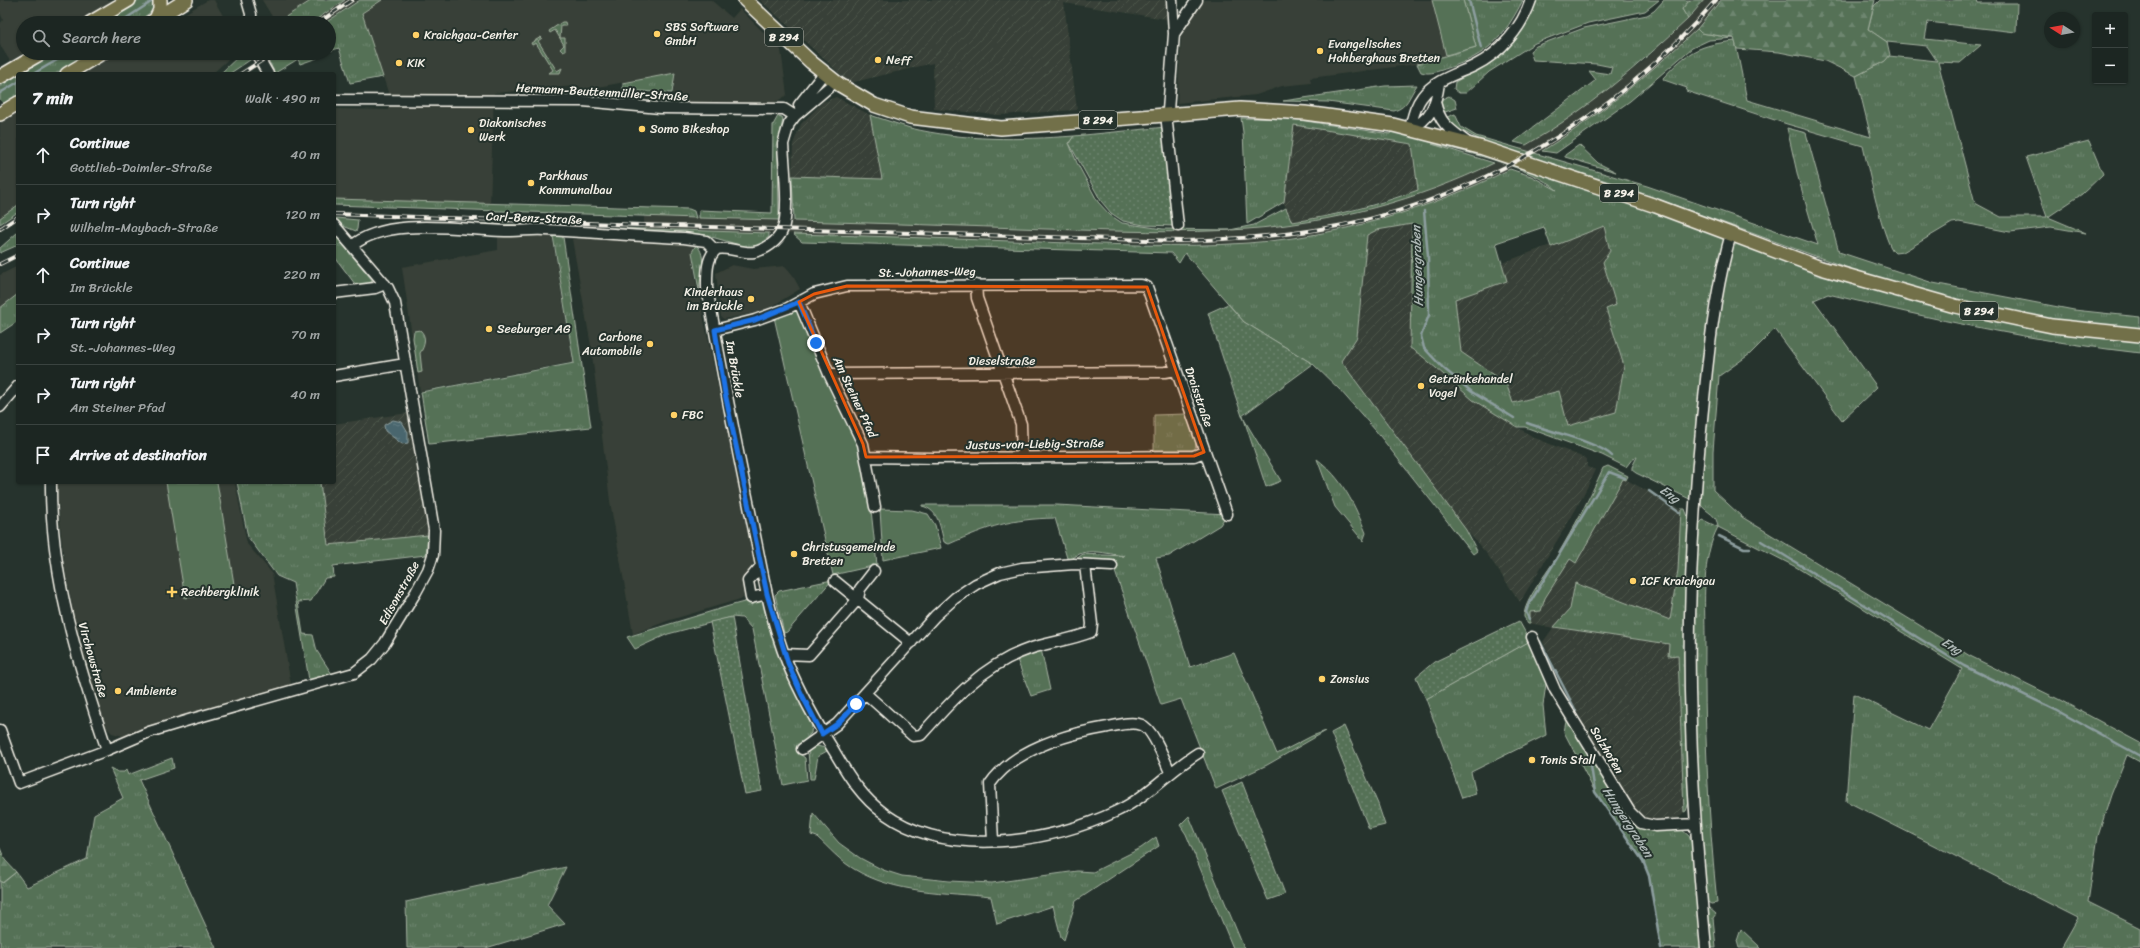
<!DOCTYPE html>
<html lang="en">
<head>
<meta charset="utf-8">
<style>
	:root { --surface:#1c2622; --page:#29322f; --text:#f1f3f6; --muted:#a0a5a5; --line:#3a4340 }
	body { margin:0; font-family:Sriracha,sans-serif; background:var(--page); color:var(--text) }
	.controls { position:absolute; right:12px; top:12px; display:grid; overflow:hidden; border-radius:4px; box-shadow:0 1px 3px #0004 }
	.controls button { width:36px; height:36px; display:grid; place-items:center; padding:0; border:0; border-bottom:1px solid var(--line); background:var(--surface); color:var(--text); font:20px sans-serif }
	.compass { position:absolute; left:2044px; top:12px; width:36px; height:36px; border-radius:50%; background:var(--surface); box-shadow:0 1px 3px #0004; rotate:281deg }
	.stop { position:absolute; width:12px; height:12px; margin:-9px; border:3px solid #1a73e8; border-radius:50%; background:#fff }
	.stop.end { background:#1a73e8; border-color:#fff; box-shadow:0 1px 4px #0008 }
	.list { margin:0; padding:0; list-style:none }
	h2 { display:flex; justify-content:space-between; align-items:center; height:52px; margin:0; padding:0 16px; font-size:17px }
	h2 small { font-size:13px; font-weight:400; color:var(--muted) }
	.list li { display:grid; grid-template-columns:26px 1fr auto; gap:12px; align-items:center; box-sizing:border-box; height:60px; padding:0 16px; border-top:1px solid var(--line) }
	.list b { display:block; font-size:15px; white-space:nowrap }
	.list p { margin:0; font-size:13px; white-space:nowrap; color:var(--muted) }
	.list em { font-size:13px; font-style:normal; color:var(--muted) }
	.icon { flex:none; width:22px; height:22px; fill:none; stroke:currentColor; stroke-width:2; stroke-linecap:round; stroke-linejoin:round }
	.map { position:relative; flex:none; width:2140px; height:948px; overflow:hidden }
	.search { position:absolute; background:var(--surface); box-shadow:0 1px 3px #0004; left:16px; top:16px; width:320px; height:44px; display:flex; align-items:center; gap:10px; box-sizing:border-box; padding:0 14px; border-radius:22px; color:var(--muted); font-size:15px }
	.panel { position:absolute; background:var(--surface); box-shadow:0 1px 3px #0004; left:16px; top:72px; width:320px; height:412px; border-radius:4px }
	.map>svg:first-child { display:block }
	.built { fill:#384137 }
	.industrial { fill:url(#industrial-furrows) }
	.grass { fill:url(#grass-tufts); stroke:#a4b1a0; fill-rule:evenodd }
	.forest { fill:url(#forest-firs); stroke:#a4b1a0 }
	.park { fill:#557157; stroke:#a4b1a0 }
	.garden { fill:url(#garden-dots); stroke:#a4b1a0 }
	.water { fill:url(#water-ripples); stroke:#8d9e9f }
	.lines { fill:none; stroke-linecap:round; stroke-linejoin:round }
	.stream { stroke:#8d9e9f; stroke-width:2.5 }
	.minor-casing { stroke:#f4f1e8; stroke-width:13 }
	.major-casing { stroke:#f4f1e8; stroke-width:16 }
	.minor { stroke:#26332d; stroke-width:10 }
	.major { stroke:#726f4a; stroke-width:13 }
	.rail-casing { stroke:#f4f1e8; stroke-width:4 }
	.rail { stroke:#26332d; stroke-width:2.5; stroke-dasharray:8; stroke-linecap:butt }
	.route { stroke:#1a73e8; stroke-width:5 }
	.marked { fill:#e8590c; fill-opacity:0.2; stroke:#e8590c; stroke-width:3; stroke-linejoin:round }
	.poi-dot { fill:#ffd166; stroke:#26332d; stroke-width:1.5 }
	.labels { text-anchor:middle; dominant-baseline:central; stroke-width:4; stroke-linejoin:round; paint-order:stroke }
	.shield { fill:#26332d; stroke:#b6b8b0; stroke-width:1 }
	.shield-label { font-size:11px; font-weight:bold; fill:#f4f1e8 }
	.poi-label { font-size:12px; fill:#f4f1e8; stroke:#26332d; text-anchor:start }
	.street-label { font-size:12px; fill:#f4f1e8; stroke:#26332d }
	.water-label { font-size:13px; font-style:italic; fill:#afb9b7; stroke:#26332d }
</style>
</head>
<body>
<div class="map">
<svg width="2140" height="948" viewBox="0 0 2140 948">
	<defs>
		<pattern id="industrial-furrows" width="10" height="10" patternUnits="userSpaceOnUse"><rect width="10" height="10" fill="#384137"/><path d="M-1 1l2-2M0 10L10 0M9 11l2-2" fill="none" stroke="#4c544a"/></pattern>
		<pattern id="grass-tufts" width="24" height="20" patternUnits="userSpaceOnUse"><rect width="24" height="20" fill="#557157"/><path d="M3 7l-1-3M5 7V3M7 7l1-3M15 17l-1-3M17 17v-4M19 17l1-3" fill="none" stroke="#6e866f"/></pattern>
		<pattern id="forest-firs" width="22" height="20" patternUnits="userSpaceOnUse"><rect width="22" height="20" fill="#557157"/><path d="M5 1l3.5 6h-7zM16 11l3.5 6h-7z" fill="#6e866f"/></pattern>
		<pattern id="garden-dots" width="8" height="8" patternUnits="userSpaceOnUse"><rect width="8" height="8" fill="#557157"/><path d="M2 2h.1M6 6h.1" fill="none" stroke="#6e866f" stroke-width="1.8" stroke-linecap="round"/></pattern>
		<pattern id="water-ripples" width="26" height="14" patternUnits="userSpaceOnUse"><rect width="26" height="14" fill="#48666e"/><path d="M2 4q2-2 4 0t4 0M15 11q2-2 4 0t4 0" fill="none" stroke="#637c83"/></pattern>
	</defs>
	<rect width="100%" height="100%" fill="#26332d"/>
	<filter id="ink" filterUnits="userSpaceOnUse"><feTurbulence type="fractalNoise" baseFrequency=".025" numOctaves="2"/><feDisplacementMap in="SourceGraphic" scale="8" xChannelSelector="R" yChannelSelector="G"/><feConvolveMatrix kernelMatrix="1 2 1 2 8 2 1 2 1" color-interpolation-filters="sRGB"/></filter>
	<g filter="url(#ink)">
		<path class="built" d="M0,0H114L75,23H23L24,53L10,61L0,45V24L3,20L0,12Z
			M208,0H214L227,23H169Z
			M262,0H312L276,23Z
			M345,0H359L324,23H311Z
			M382,0H711L732,18L740,9L781,50L787,95L769,106L672,104L675,73L581,90L579,86H574L494,93L490,204L334,199V109L388,110L389,95L362,13Z
			M1205,0H1463L1476,47L1417,64L1310,78L1311,83L1282,86L1256,95L1177,103L1181,38L1190,17Z
			M1704,0H1721L1697,29L1652,71L1600,113L1553,144L1485,182L1435,202L1381,220L1317,234L1248,243L1182,245L644,230V216L1182,232L1248,229L1315,221L1378,207L1479,170L1512,154L1592,102L1644,61L1688,19Z
			M116,53H235L212,74H82Z
			M18,112V205L0,218V122Z
			M552,236L573,362L420,391L402,267L498,250V237Z
			M607,238L696,245L692,252L695,277L754,559L751,573L744,576L747,597L667,621L633,634L610,501L591,346L572,239Z
			M732,265L753,269L785,266L792,274L800,289L769,308L756,313L724,319L721,317L716,273Z
			M18,266V294L0,308V275Z
			M56,482H235L247,544L272,573L291,685L241,701L190,713L123,736L112,733L104,725L81,652L64,564Z"/>
		<path class="industrial" d="M760,0H1168L1166,19L1064,3L1077,110L999,115L934,109L933,63L850,83Z
			M836,97L870,115L882,179L792,176L793,144L801,124L823,102Z
			M1293,125L1412,144L1418,190L1362,207L1314,219L1292,222L1283,201Z
			M1412,224L1411,348L1422,356L1473,400L1535,438L1587,459V467L1596,470L1576,509L1520,602L1487,554L1466,530L1341,360L1357,337L1367,235L1377,230Z
			M1604,225L1610,251L1603,262L1616,305L1606,309L1624,366L1616,412L1568,427L1559,391L1513,403L1505,383L1460,352L1455,299L1506,281L1502,263Z
			M408,413L428,535L328,545L320,482H334V424Z
			M1623,478L1681,509L1678,570L1670,620L1575,583L1570,609L1554,627L1669,644L1678,655L1684,812L1678,818L1649,820L1630,812L1587,740L1582,721L1543,642L1553,628L1530,623V611H1541L1545,598L1570,559L1576,563Z"/>
		<path class="grass" d="M137,0H153L155,9L136,23H100Z
			M312,0H345L311,23H276Z
			M360,0H382L362,13L383,77L350,83L339,48L329,51V23H325Z
			M1463,0H1523C1504,37 1488,55 1448,68C1438,71 1431,75 1421,72L1417,64L1476,47Z
			M1536,0H1659L1645,11L1588,23L1535,43L1489,72L1466,93H1459L1454,89L1455,82L1478,69Z
			M1664,0H1690L1682,9L1688,19C1638,66 1586,111 1526,145L1514,142L1596,80L1589,71L1610,74L1612,67L1597,64L1533,60L1530,51L1536,46L1584,28L1647,15L1654,11Z
			M1880,0H1977L1978,3H2017L2016,32L1928,22L1925,39L1981,45L1960,63L1938,62L1975,203L2001,217H2047L2026,157L2089,141L2103,174L2082,194L2048,217L2086,233L2051,227L2010,232L1959,222L1952,223L1903,252L1895,253C1884,246 1867,163 1863,146L1787,124L1686,91L1687,88L1664,80L1663,78C1688,51 1699,45 1735,41L1747,100L1871,137L1856,76L1885,61L1889,56L1937,61L1927,46L1887,42L1868,29L1874,6Z
			M562,22H565L566,26H561L560,38H565V51L563,52L560,49L564,45L555,30L550,33L549,31Z
			M1697,29L1701,33L1734,38L1709,40L1692,48L1630,101L1556,153L1542,151C1599,116 1648,75 1697,29Z
			M541,37L542,38L538,41L557,71L562,68L560,73H549L553,70L536,43L532,45L531,43Z
			M51,53H88L55,74H18V97L8,103H3L0,100V84Z
			M242,53H251L253,58L229,74H220Z
			M278,53H321L316,55L317,58L300,64L298,59L275,73L268,60Z
			M675,73L672,93L623,90V83Z
			M1417,85C1409,96 1408,107 1394,111L1328,102L1283,101L1385,86Z
			M1449,96L1455,100L1457,108L1442,113L1440,102L1442,99Z
			M1455,114L1461,127L1476,136L1647,186L1818,245L1798,177L1787,128L1806,133L1839,252L1933,283L2074,310L2140,317V353C2032,341 1933,319 1828,294L1814,300L1877,387L1842,420L1775,329L1750,354L1719,376L1713,451V490L1742,517L1970,656L2060,700L2140,743V762L2127,755L2111,795L2098,836L2088,902L2140,928V948H2061L2078,918L1846,801L1854,694L1928,730L1962,669L1796,567L1718,527C1701,559 1705,602 1705,637C1704,726 1708,814 1717,903L1711,904L1706,901L1699,821L1692,645L1698,525L1703,520L1718,527C1717,514 1708,514 1700,504L1636,473L1632,470V467L1637,457L1633,458L1626,467L1602,455L1525,427H1517L1473,400L1422,356L1410,348L1412,224L1377,230L1367,235L1357,337L1341,361L1466,530L1477,551L1473,554L1376,431L1340,390L1313,364L1244,322L1185,253L1179,263L1171,253L802,242L793,234C875,236 957,239 1039,242C1108,244 1178,248 1248,243C1339,236 1429,210 1510,169L1531,176L1557,190C1531,167 1467,152 1432,144L1494,163C1419,200 1332,223 1247,229C1181,234 1114,231 1047,229C963,226 878,223 794,221L792,176L882,179L870,115C883,119 897,124 910,128C964,141 1020,140 1074,136L1069,143L1077,163L1098,202L1110,215L1122,223L1163,229L1230,230L1254,225L1286,208L1292,222C1335,216 1378,205 1418,190L1412,144L1294,125L1284,202L1247,224L1243,132L1241,118L1292,119L1390,134L1393,125L1654,211L1948,304L1619,185L1485,142L1450,125L1444,118ZM1604,226L1610,251L1603,262L1616,305L1606,309L1624,366L1616,412L1568,426L1559,391L1513,403L1506,383L1461,352L1455,299L1507,281L1496,243L1544,227L1551,247Z
			M778,116L782,117L783,119L778,145L779,220L699,218V210L772,213L773,125Z
			M1579,145L1598,163L1616,172L1565,157V155Z
			M334,199L689,209L694,211L696,218L334,205Z
			M18,205V212L0,224V218Z
			M336,218L358,220L357,229L356,231L343,226Z
			M464,223L769,233V237L757,246L747,247L708,236L519,227Z
			M18,232V245L0,253V248Z
			M334,234L373,281L358,288L334,256Z
			M559,235L563,237L591,427L429,444L421,392L574,363L553,236Z
			M696,245C708,255 700,276 699,290L692,252Z
			M18,294V321L0,333V308Z
			M420,330C427,336 425,346 420,353L422,372L418,373L413,338L414,331Z
			M1186,414L1196,443L1195,449L1191,450H1154V415Z
			M1243,416H1242L1281,481L1266,487Z
			M1317,459C1342,478 1355,505 1366,533L1363,541L1335,507Z
			M1608,466L1628,476L1626,480L1623,479L1576,563L1570,559L1545,598L1541,611L1530,612V623H1528L1524,617C1523,601 1549,571 1557,556C1574,527 1590,498 1603,468Z
			M237,482H320L328,545L428,535L426,555L333,566L334,577L325,578L311,601L298,602L303,634L313,635L317,651L332,674L309,680L293,583L277,576L248,537Z
			M922,505H1057L1227,514L1220,525L1169,556L1156,558L1190,667L1234,653L1277,754L1312,736L1326,731L1267,765L1216,789L1181,699L1161,705L1111,560L1076,559L1083,554L1124,556C1107,554 1085,546 1072,559L1067,558L1055,518C1010,519 990,526 949,544L944,542C940,527 939,510 922,506Z
			M1681,509H1685L1688,517L1685,655L1690,800L1686,811L1684,812L1678,655L1668,656L1669,644L1554,627L1570,609L1575,583L1670,620L1678,570Z
			M832,580L787,632L784,633L775,595L779,591Z
			M763,597L782,658L797,696L812,724L811,733L796,751L805,758L807,780L783,785L752,629L742,618L732,617L668,634L635,649L627,637L729,606Z
			M1530,641L1547,677L1543,705L1546,735L1471,772L1476,794L1462,798L1426,699Z
			M1041,649L1050,690L1031,696L1016,657Z
			M1567,716L1640,827L1681,829L1689,836L1693,847L1701,948H1661L1649,876L1643,861L1595,792L1564,732Z
			M817,746L825,748L827,751L818,756L814,779H810L808,750Z
			M172,758L174,768L139,780L216,948H0V880L3,883L16,872L27,887L87,859L94,814L123,798L110,768L118,772H124L126,770L128,775Z
			M813,813L839,843L860,858L883,870L902,876L949,881L992,883L1077,871L1093,872L1141,848L1156,837L1159,846L1076,901L1064,940L1061,937L1053,906L997,924L991,897C946,892 895,894 854,869C840,861 829,848 817,837L811,835Z
			M1189,816L1244,948H1233L1186,834L1180,825Z
			M566,867L547,905L565,924L486,948H407L406,902Z
			M1709,908L1716,914L1713,918L1716,948H1710L1707,911Z"/>
		<path class="forest" d="M1690,0H1704L1688,19L1682,9Z
			M1721,0H1875L1868,29L1887,42L1890,55L1885,61L1856,76L1825,61L1779,52L1737,49L1734,38L1701,33L1697,29Z
			M0,848L5,860L16,872L2,883L0,880Z
			M1741,929L1760,947L1761,948H1739L1737,941Z"/>
		<path class="park" d="M1432,0H1463L1476,47L1446,55Z
			M792,308L797,309L866,457L862,468L871,510L877,565L833,575L774,317Z
			M166,482H217L235,590L185,598Z
			M880,509L912,510L928,514L935,525L941,548L883,560Z"/>
		<path class="garden" d="M1166,127L1175,226L1144,225L1123,221L1111,213L1101,201L1069,143L1074,136Z
			M1228,304L1244,322L1313,364L1242,416L1208,313Z
			M732,617L762,791L745,794L710,622Z
			M1519,621L1530,641L1426,699L1416,677L1434,662Z
			M1344,726L1378,804L1385,825L1369,829L1331,733Z
			M1242,782L1285,894L1268,900L1222,791Z"/>
		<path class="water" d="M393,420L402,422L408,432V443L402,444L385,431L384,425Z"/>
		<g class="lines">
			<path class="stream" d="M1469,0L1481,48
				M119,23L151,2
				M33,74L69,53
				M0,93L18,82
				M1424,211L1428,256L1429,315L1421,336L1424,348L1442,367L1472,392L1514,418
				M1527,423C1547,431 1599,442 1612,456
				M1649,491L1680,513
				M1719,536L1744,548H1750
				M1761,541L1964,666L2056,710L2140,756
				M1529,619L1526,612L1528,606L1609,472L1625,478
				M1540,641L1576,711
				M1589,753L1595,792L1643,861L1649,876L1661,948"/>
			<g class="minor-casing">
				<path id="minor" d="M247,0L251,14V23
					M1172,0L1174,34
					M256,53L268,74
					M835,82L795,116L789,124L783,144C784,165 790,213 782,231C778,241 765,250 754,252C741,254 730,246 717,249C706,257 707,275 707,288C721,366 736,444 752,521C762,568 769,617 787,662C800,693 816,722 834,751C848,775 862,798 885,814C948,859 1051,843 1117,811C1147,797 1169,771 1198,753
					M334,100L583,101L660,108L784,109L795,116
					M1435,102C1440,125 1451,130 1468,143
					M799,105L824,73
					M1410,128C1413,117 1415,106 1422,97C1434,80 1457,74 1474,66C1501,53 1522,27 1531,0
					M1410,128C1431,120 1436,105 1439,83
					M1178,226L1167,123L1174,34L1197,0
					M352,246C388,215 467,231 511,231C522,231 533,229 545,230C591,232 637,236 684,238L706,241L715,250
					M976,285L977,298L1021,424L1022,457
					M334,293L375,288L385,284
					M799,302L829,374L863,444L875,507
					M715,330L755,320L788,308L814,294L847,286L1141,285L1147,287L1227,514
					M829,374L1165,372L1176,370
					M334,376L405,364
					M0,407L18,386
					M866,457L934,458L1194,456L1204,452
					M761,566L748,581L751,598L767,594
					M835,581L911,643
					M1532,637L1555,690L1630,812L1641,823L1655,826L1696,824
					M784,654L809,655L858,599L860,589L874,571
					M865,693L913,736L921,735C952,700 983,665 1029,649C1050,642 1071,640 1091,632L1092,624L1085,565
					M0,730L19,783L107,750C78,664 50,574 51,482
					M802,749L837,724L935,616L955,598L976,584L1000,573L1022,568L1074,564L1112,566
					M107,750L149,732L192,719L354,673L372,659L385,643L416,592L428,570L433,555L434,530L395,303L388,288L334,225
					M993,841L990,784C1015,748 1067,734 1108,727C1118,725 1132,721 1142,725C1153,729 1165,761 1170,772
					M1706,948C1699,874 1693,799 1691,725C1687,623 1692,521 1702,419C1708,358 1714,293 1731,234"/>
			</g>
			<g class="major-casing">
				<path id="major" d="M745,0L811,62L840,85L874,105L910,117L1001,128L1240,109L1305,113L1393,125L1483,148L1656,206L1821,268L1955,306L2052,326L2140,335
					M156,19L160,10V0
					M90,23L129,0
					M150,23L186,0
					M67,74L102,53
					M0,77L41,53
					M0,114L18,103"/>
			</g>
			<use href="#minor" class="minor"/>
			<use href="#major" class="major"/>
			<g class="rail-casing">
				<path id="rail" d="M318,23L352,0
					M241,74L273,53
					M334,214L641,225L1182,241C1227,239 1271,237 1315,230C1470,206 1615,118 1716,0
					M0,229L18,217
					M0,264L18,255"/>
			</g>
			<use href="#rail" class="rail"/>
		</g>
	</g>
	<g class="lines" filter="url(#ink)">
		<path class="route" d="M816,343L799,302L755,320L715,330L725,393L767,594L788,663L801,693L822,734L837,724L856,704"/>
	</g>
	<path class="marked" d="M847,286L1147,287L1204,452L1194,456L866,457L863,444L799,302L814,294Z"/>
	<g class="poi-dot">
		<circle cx="657" cy="34" r="4"/>
		<circle cx="416" cy="35" r="4"/>
		<circle cx="1320" cy="51" r="4"/>
		<circle cx="878" cy="60" r="4"/>
		<circle cx="399" cy="63" r="4"/>
		<circle cx="642" cy="129" r="4"/>
		<circle cx="471" cy="130" r="4"/>
		<circle cx="531" cy="183" r="4"/>
		<circle cx="751" cy="299" r="4"/>
		<circle cx="489" cy="329" r="4"/>
		<circle cx="650" cy="344" r="4"/>
		<circle cx="1421" cy="386" r="4"/>
		<circle cx="674" cy="415" r="4"/>
		<circle cx="794" cy="554" r="4"/>
		<circle cx="1633" cy="581" r="4"/>
		<path d="M170 586h4v4h4v4h-4v4h-4v-4h-4v-4h4z"/>
		<circle cx="1322" cy="679" r="4"/>
		<circle cx="118" cy="691" r="4"/>
		<circle cx="1532" cy="760" r="4"/>
	</g>
	<g class="labels">
		<g class="shield">
			<rect x="765" y="28" width="38" height="18" rx="3"/>
			<rect x="1079" y="111" width="38" height="18" rx="3"/>
			<rect x="1600" y="184" width="38" height="18" rx="3"/>
			<rect x="1960" y="302" width="38" height="18" rx="3"/>
		</g>
		<g class="shield-label">
			<text x="784" y="37">B 294</text>
			<text x="1098" y="120">B 294</text>
			<text x="1619" y="193">B 294</text>
			<text x="1979" y="311">B 294</text>
		</g>
		<g class="poi-label">
			<text x="665" y="27">SBS Software<tspan x="665" dy="14">GmbH</tspan></text>
			<text x="424" y="35">Kraichgau-Center</text>
			<text x="1328" y="44">Evangelisches<tspan x="1328" dy="14">Hohberghaus Bretten</tspan></text>
			<text x="886" y="60">Neff</text>
			<text x="407" y="63">KiK</text>
			<text x="479" y="123">Diakonisches<tspan x="479" dy="14">Werk</tspan></text>
			<text x="650" y="129">Somo Bikeshop</text>
			<text x="539" y="176">Parkhaus<tspan x="539" dy="14">Kommunalbau</tspan></text>
			<text x="743" y="292" text-anchor="end">Kinderhaus<tspan x="743" dy="14">im Brückle</tspan></text>
			<text x="497" y="329">Seeburger AG</text>
			<text x="642" y="337" text-anchor="end">Carbone<tspan x="642" dy="14">Automobile</tspan></text>
			<text x="1429" y="379">Getränkehandel<tspan x="1429" dy="14">Vogel</tspan></text>
			<text x="682" y="415">FBC</text>
			<text x="802" y="547">Christusgemeinde<tspan x="802" dy="14">Bretten</tspan></text>
			<text x="1641" y="581">ICF Kraichgau</text>
			<text x="181" y="592">Rechbergklinik</text>
			<text x="1330" y="679">Zonsius</text>
			<text x="126" y="691">Ambiente</text>
			<text x="1540" y="760">Tonis Stall</text>
		</g>
		<g class="street-label">
			<text transform="translate(602 92) rotate(3)">Hermann-Beuttenmüller-Straße</text>
			<text transform="translate(534 218) rotate(2)">Carl-Benz-Straße</text>
			<text transform="translate(927 272) rotate(-1)">St.-Johannes-Weg</text>
			<text x="1002" y="361">Dieselstraße</text>
			<text transform="translate(735 369) rotate(80)">Im Brückle</text>
			<text transform="translate(855 397) rotate(65)">Am Steiner Pfad</text>
			<text transform="translate(1199 397) rotate(71)">Draisstraße</text>
			<text transform="translate(1035 444) rotate(-1)">Justus-von-Liebig-Straße</text>
			<text transform="translate(399 593) rotate(-61)">Edisonstraße</text>
			<text transform="translate(93 660) rotate(74)">Virchowstraße</text>
			<text transform="translate(1607 750) rotate(59)">Salzhofen</text>
		</g>
		<g class="water-label">
			<text transform="translate(1417 266) rotate(-92)">Hungergraben</text>
			<text transform="translate(1670 494) rotate(35)">Eng</text>
			<text transform="translate(1952 646) rotate(32)">Eng</text>
			<text transform="translate(1628 822) rotate(57)">Hungergraben</text>
		</g>
	</g>
</svg>
<div class="controls">
<button>+</button>
<button>−</button>
</div>
<svg class="compass" viewBox="-18 -18 36 36"><path d="M0-13l5 13h-10z" fill="#e53935"/><path d="M0 13l5-13h-10z" fill="#a0a5a5"/></svg>
<div class="stop" style="left:856px;top:704px"></div>
<div class="stop end" style="left:816px;top:343px"></div>
<div class="search"><svg class="icon" aria-label="search" viewBox="0 0 24 24"><circle cx="10" cy="10" r="6"/><path d="M15 15l6 6"/></svg>Search here</div>
<section class="panel">
<h2>7 min<small>Walk · 490 m</small></h2>
<ul class="list">
<li><svg class="icon" aria-label="ahead" viewBox="0 0 24 24"><path d="M12 20V5M6 11l6-6 6 6"/></svg><div><b>Continue</b><p>Gottlieb-Daimler-Straße</p></div><em>40 m</em></li>
<li><svg class="icon" aria-label="right" viewBox="0 0 24 24"><path d="M7 20v-9h11M14 6l5 5-5 5"/></svg><div><b>Turn right</b><p>Wilhelm-Maybach-Straße</p></div><em>120 m</em></li>
<li><svg class="icon" aria-label="ahead" viewBox="0 0 24 24"><path d="M12 20V5M6 11l6-6 6 6"/></svg><div><b>Continue</b><p>Im Brückle</p></div><em>220 m</em></li>
<li><svg class="icon" aria-label="right" viewBox="0 0 24 24"><path d="M7 20v-9h11M14 6l5 5-5 5"/></svg><div><b>Turn right</b><p>St.-Johannes-Weg</p></div><em>70 m</em></li>
<li><svg class="icon" aria-label="right" viewBox="0 0 24 24"><path d="M7 20v-9h11M14 6l5 5-5 5"/></svg><div><b>Turn right</b><p>Am Steiner Pfad</p></div><em>40 m</em></li>
<li><svg class="icon" aria-label="arrive" viewBox="0 0 24 24"><path d="M6 21V4h12l-3 4 3 4H6"/></svg><div><b>Arrive at destination</b></div></li>
</ul>
</section>
</div>
</body>
</html>
